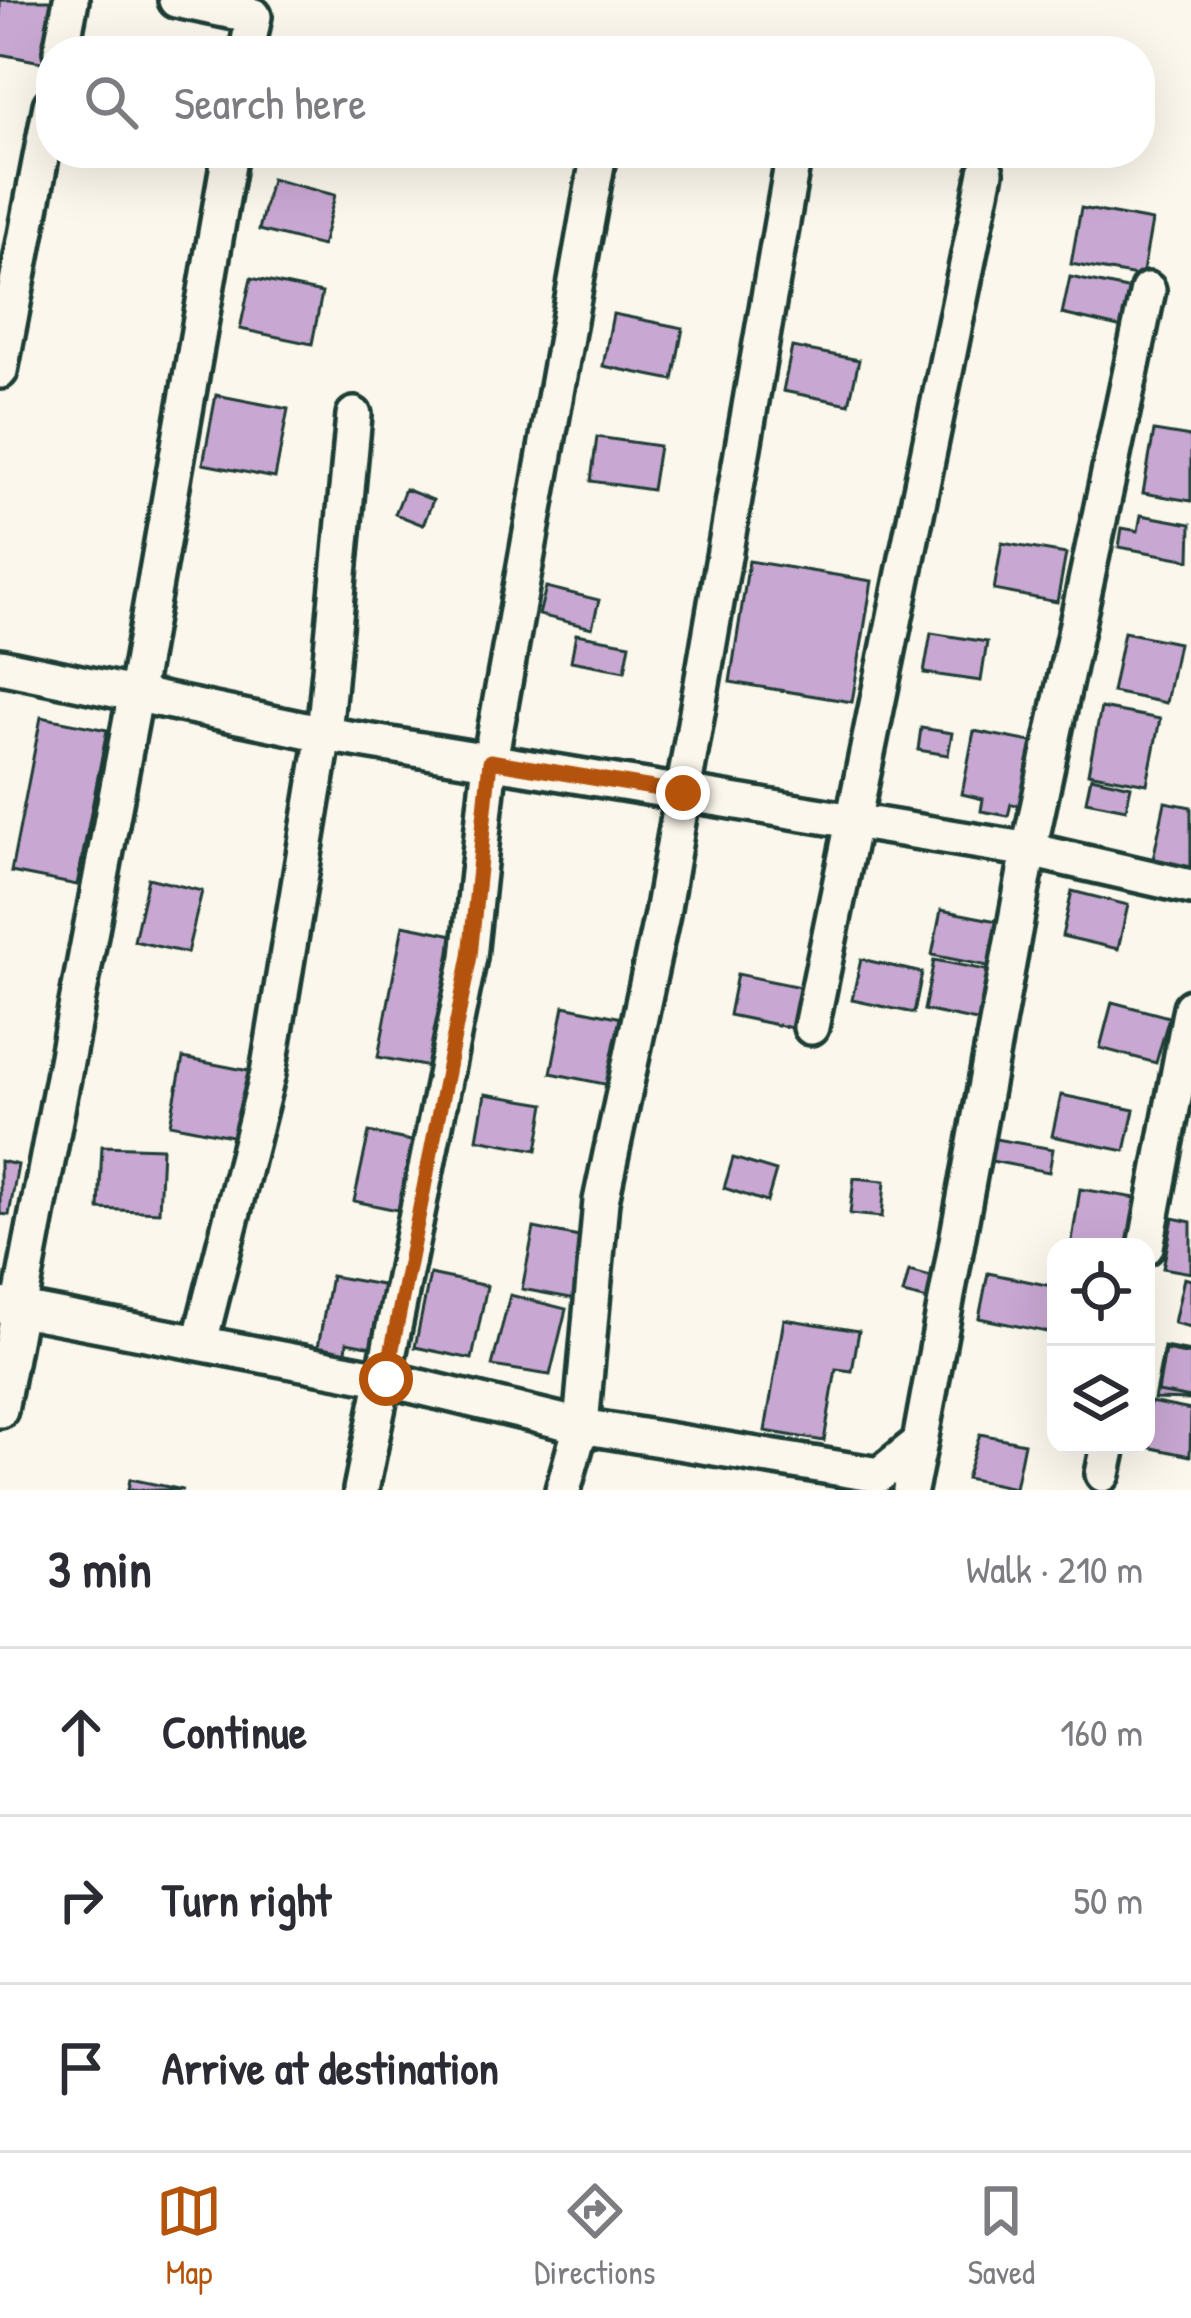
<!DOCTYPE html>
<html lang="en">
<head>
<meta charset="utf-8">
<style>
	:root { --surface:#fff; --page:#f7f7f7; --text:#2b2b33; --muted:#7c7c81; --line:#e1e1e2; --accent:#b45309 }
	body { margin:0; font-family:"Patrick Hand",sans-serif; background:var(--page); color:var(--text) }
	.controls { position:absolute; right:36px; bottom:36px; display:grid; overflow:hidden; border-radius:24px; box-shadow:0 12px 48px #0002 }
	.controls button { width:108px; height:108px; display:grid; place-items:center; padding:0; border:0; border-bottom:3px solid var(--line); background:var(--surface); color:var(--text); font:60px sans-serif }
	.stop { position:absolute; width:36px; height:36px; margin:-27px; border:9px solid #b45309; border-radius:50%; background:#fff }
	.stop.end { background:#b45309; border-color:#fff; box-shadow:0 3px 12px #0008 }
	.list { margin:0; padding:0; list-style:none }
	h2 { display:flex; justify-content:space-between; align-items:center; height:156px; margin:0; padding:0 48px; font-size:51px }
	h2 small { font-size:39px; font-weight:400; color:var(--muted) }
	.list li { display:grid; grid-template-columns:78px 1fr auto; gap:36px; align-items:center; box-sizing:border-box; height:168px; padding:0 48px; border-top:3px solid var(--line) }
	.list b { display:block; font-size:45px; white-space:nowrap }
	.list em { font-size:39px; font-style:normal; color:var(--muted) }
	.icon { flex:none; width:66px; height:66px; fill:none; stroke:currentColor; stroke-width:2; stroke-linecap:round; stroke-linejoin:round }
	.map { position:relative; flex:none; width:1191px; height:1490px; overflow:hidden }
	.search { position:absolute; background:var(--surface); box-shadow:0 12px 48px #0002; left:36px; right:36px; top:36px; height:132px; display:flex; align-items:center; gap:30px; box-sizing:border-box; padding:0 42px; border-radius:48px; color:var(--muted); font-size:45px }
	.sheet { height:660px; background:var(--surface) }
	nav { display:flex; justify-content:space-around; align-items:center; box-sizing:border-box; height:168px; border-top:3px solid var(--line); background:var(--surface); font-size:33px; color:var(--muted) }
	nav a { display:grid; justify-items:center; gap:6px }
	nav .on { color:var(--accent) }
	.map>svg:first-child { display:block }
	.building { fill:#c8a7d2; stroke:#1f3d34; stroke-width:3 }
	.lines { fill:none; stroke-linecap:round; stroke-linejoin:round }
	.minor-casing { stroke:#1f3d34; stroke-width:42 }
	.minor { stroke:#fbf7ec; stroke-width:33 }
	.route { stroke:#b45309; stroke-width:15 }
</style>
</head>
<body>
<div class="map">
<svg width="1191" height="1490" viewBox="0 0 1191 1490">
	<rect width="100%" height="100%" fill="#fbf7ec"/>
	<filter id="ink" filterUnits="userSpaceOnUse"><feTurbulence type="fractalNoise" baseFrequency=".00833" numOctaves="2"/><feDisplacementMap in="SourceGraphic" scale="24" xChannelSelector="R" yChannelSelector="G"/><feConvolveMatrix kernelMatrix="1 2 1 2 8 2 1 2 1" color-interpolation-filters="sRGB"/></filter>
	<g filter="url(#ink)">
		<path class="building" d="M0,0H58L46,63L0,54Z
			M271,179L335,195L322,246L259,230Z
			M1081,208L1152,221L1142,277L1071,264Z
			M1070,277L1136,291L1127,329L1062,314Z
			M251,278L322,293L312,344L240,329Z
			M613,314L683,328L673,380L603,366Z
			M792,347L859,360L849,404L783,391Z
			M216,395L288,409L275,478L203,464Z
			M1154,431L1191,437V501L1143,493Z
			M597,437L659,446L652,490L591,481Z
			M405,489L433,500L423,525L395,514Z
			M1141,515L1191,524L1190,560L1119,547L1122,528L1138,531Z
			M1002,543L1066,554L1057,602L994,590Z
			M749,561L872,581L852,702L730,682Z
			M546,587L599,600L592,628L539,615Z
			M1124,632L1178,643L1166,703L1112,692Z
			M931,633L987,642L981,681L924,673Z
			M576,634L630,644L625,671L571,661Z
			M1101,708L1160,719L1147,784L1088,773Z
			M41,717L107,730L77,885L11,872Z
			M921,728L952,733L948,755L918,750Z
			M974,731L1047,745L1035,808L1011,804L1008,816L981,811L983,799L962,794Z
			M1091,777L1131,786L1126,809L1086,801Z
			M1165,802L1191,807V872L1152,864Z
			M148,878L202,891L187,953L134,941Z
			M1072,891L1128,905L1118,949L1062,936Z
			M941,910L1007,923L998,968L932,955Z
			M403,925L459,936L434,1068L378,1057Z
			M861,959L922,973L914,1013L852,1000Z
			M934,960L1001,973L991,1024L924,1010Z
			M737,974L805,988L797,1029L729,1015Z
			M1112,1002L1169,1017L1156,1063L1100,1048Z
			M564,1006L627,1019L614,1086L551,1073Z
			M183,1058L249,1071L236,1137L170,1124Z
			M485,1094L545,1104L537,1150L477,1139Z
			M1061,1095L1134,1110L1125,1151L1052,1136Z
			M369,1132L416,1142L402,1211L354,1201Z
			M984,1137L1053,1149L1049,1172L981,1159Z
			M102,1146L162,1148L159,1212L99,1209Z
			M733,1158L776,1171L767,1202L724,1188Z
			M0,1161L18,1165L9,1215L0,1214Z
			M854,1178L885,1181L882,1217L850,1214Z
			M1080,1189L1136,1198L1128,1247H1071Z
			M1173,1218L1191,1222V1273L1163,1268Z
			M534,1228L589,1239L576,1299L522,1289Z
			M909,1271L942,1280L936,1302L903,1294Z
			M988,1273L1056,1287V1334L979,1318Z
			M430,1274L487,1286L472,1359L415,1347Z
			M331,1276L387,1286L377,1348L347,1342L346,1352L318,1347Z
			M1184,1278L1191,1280V1327L1174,1323Z
			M510,1295L566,1309L550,1375L492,1366Z
			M784,1319L859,1331L852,1371L836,1369L824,1441L765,1431Z
			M1164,1347L1191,1352V1400L1154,1399Z
			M1165,1350L1191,1355V1398L1158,1392Z
			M1150,1402L1191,1410L1190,1456L1142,1446Z
			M980,1434L1024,1443L1015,1488L966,1478Z
			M130,1479L183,1490H128Z"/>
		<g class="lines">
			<g class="minor-casing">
				<path id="minor" d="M176,0L254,16L247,51
					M61,51L71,0
					M0,371L51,105
					M0,666L324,734L1029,850L1191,887
					M811,1027L986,172
					M1146,1247L1191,1007
					M0,1305L386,1379L581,1426L879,1475L920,1442L1029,850L1148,290
					M200,1342L268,1073L324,734L354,415
					M0,1410L136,692L230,153
					M1103,1474L1109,1445
					M361,1490L469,957L490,761L599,153
					M563,1490L581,1426L601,1201L662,914L794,153
					M910,1490L920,1442"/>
			</g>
			<use href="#minor" class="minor"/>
		</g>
	</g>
	<g class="lines" filter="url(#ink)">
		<path class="route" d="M386,1379L470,956L490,761L683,793"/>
	</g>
</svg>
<div class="controls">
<button><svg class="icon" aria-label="locate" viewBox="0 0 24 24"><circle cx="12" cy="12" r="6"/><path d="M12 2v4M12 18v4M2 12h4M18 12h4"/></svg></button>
<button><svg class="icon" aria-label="layers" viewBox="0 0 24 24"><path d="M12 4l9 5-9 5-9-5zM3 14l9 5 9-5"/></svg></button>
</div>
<div class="stop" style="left:386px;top:1379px"></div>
<div class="stop end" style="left:683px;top:793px"></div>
<div class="search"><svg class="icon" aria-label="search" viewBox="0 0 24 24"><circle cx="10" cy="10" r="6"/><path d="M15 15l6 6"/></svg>Search here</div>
</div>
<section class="sheet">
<h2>3 min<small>Walk · 210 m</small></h2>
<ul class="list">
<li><svg class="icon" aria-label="ahead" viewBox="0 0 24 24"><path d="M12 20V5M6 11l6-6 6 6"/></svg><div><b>Continue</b></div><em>160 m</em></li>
<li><svg class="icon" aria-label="right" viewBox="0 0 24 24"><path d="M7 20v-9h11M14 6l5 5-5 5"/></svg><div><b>Turn right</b></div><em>50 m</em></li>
<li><svg class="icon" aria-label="arrive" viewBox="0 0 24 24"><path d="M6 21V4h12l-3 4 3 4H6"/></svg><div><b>Arrive at destination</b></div></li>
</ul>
</section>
<nav>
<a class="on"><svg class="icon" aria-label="map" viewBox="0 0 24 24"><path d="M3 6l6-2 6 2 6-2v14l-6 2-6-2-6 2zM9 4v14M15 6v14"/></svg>Map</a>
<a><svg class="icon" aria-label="directions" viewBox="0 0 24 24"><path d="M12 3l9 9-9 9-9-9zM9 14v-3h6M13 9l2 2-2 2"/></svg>Directions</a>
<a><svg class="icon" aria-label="saved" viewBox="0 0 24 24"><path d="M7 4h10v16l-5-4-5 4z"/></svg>Saved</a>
</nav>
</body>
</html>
